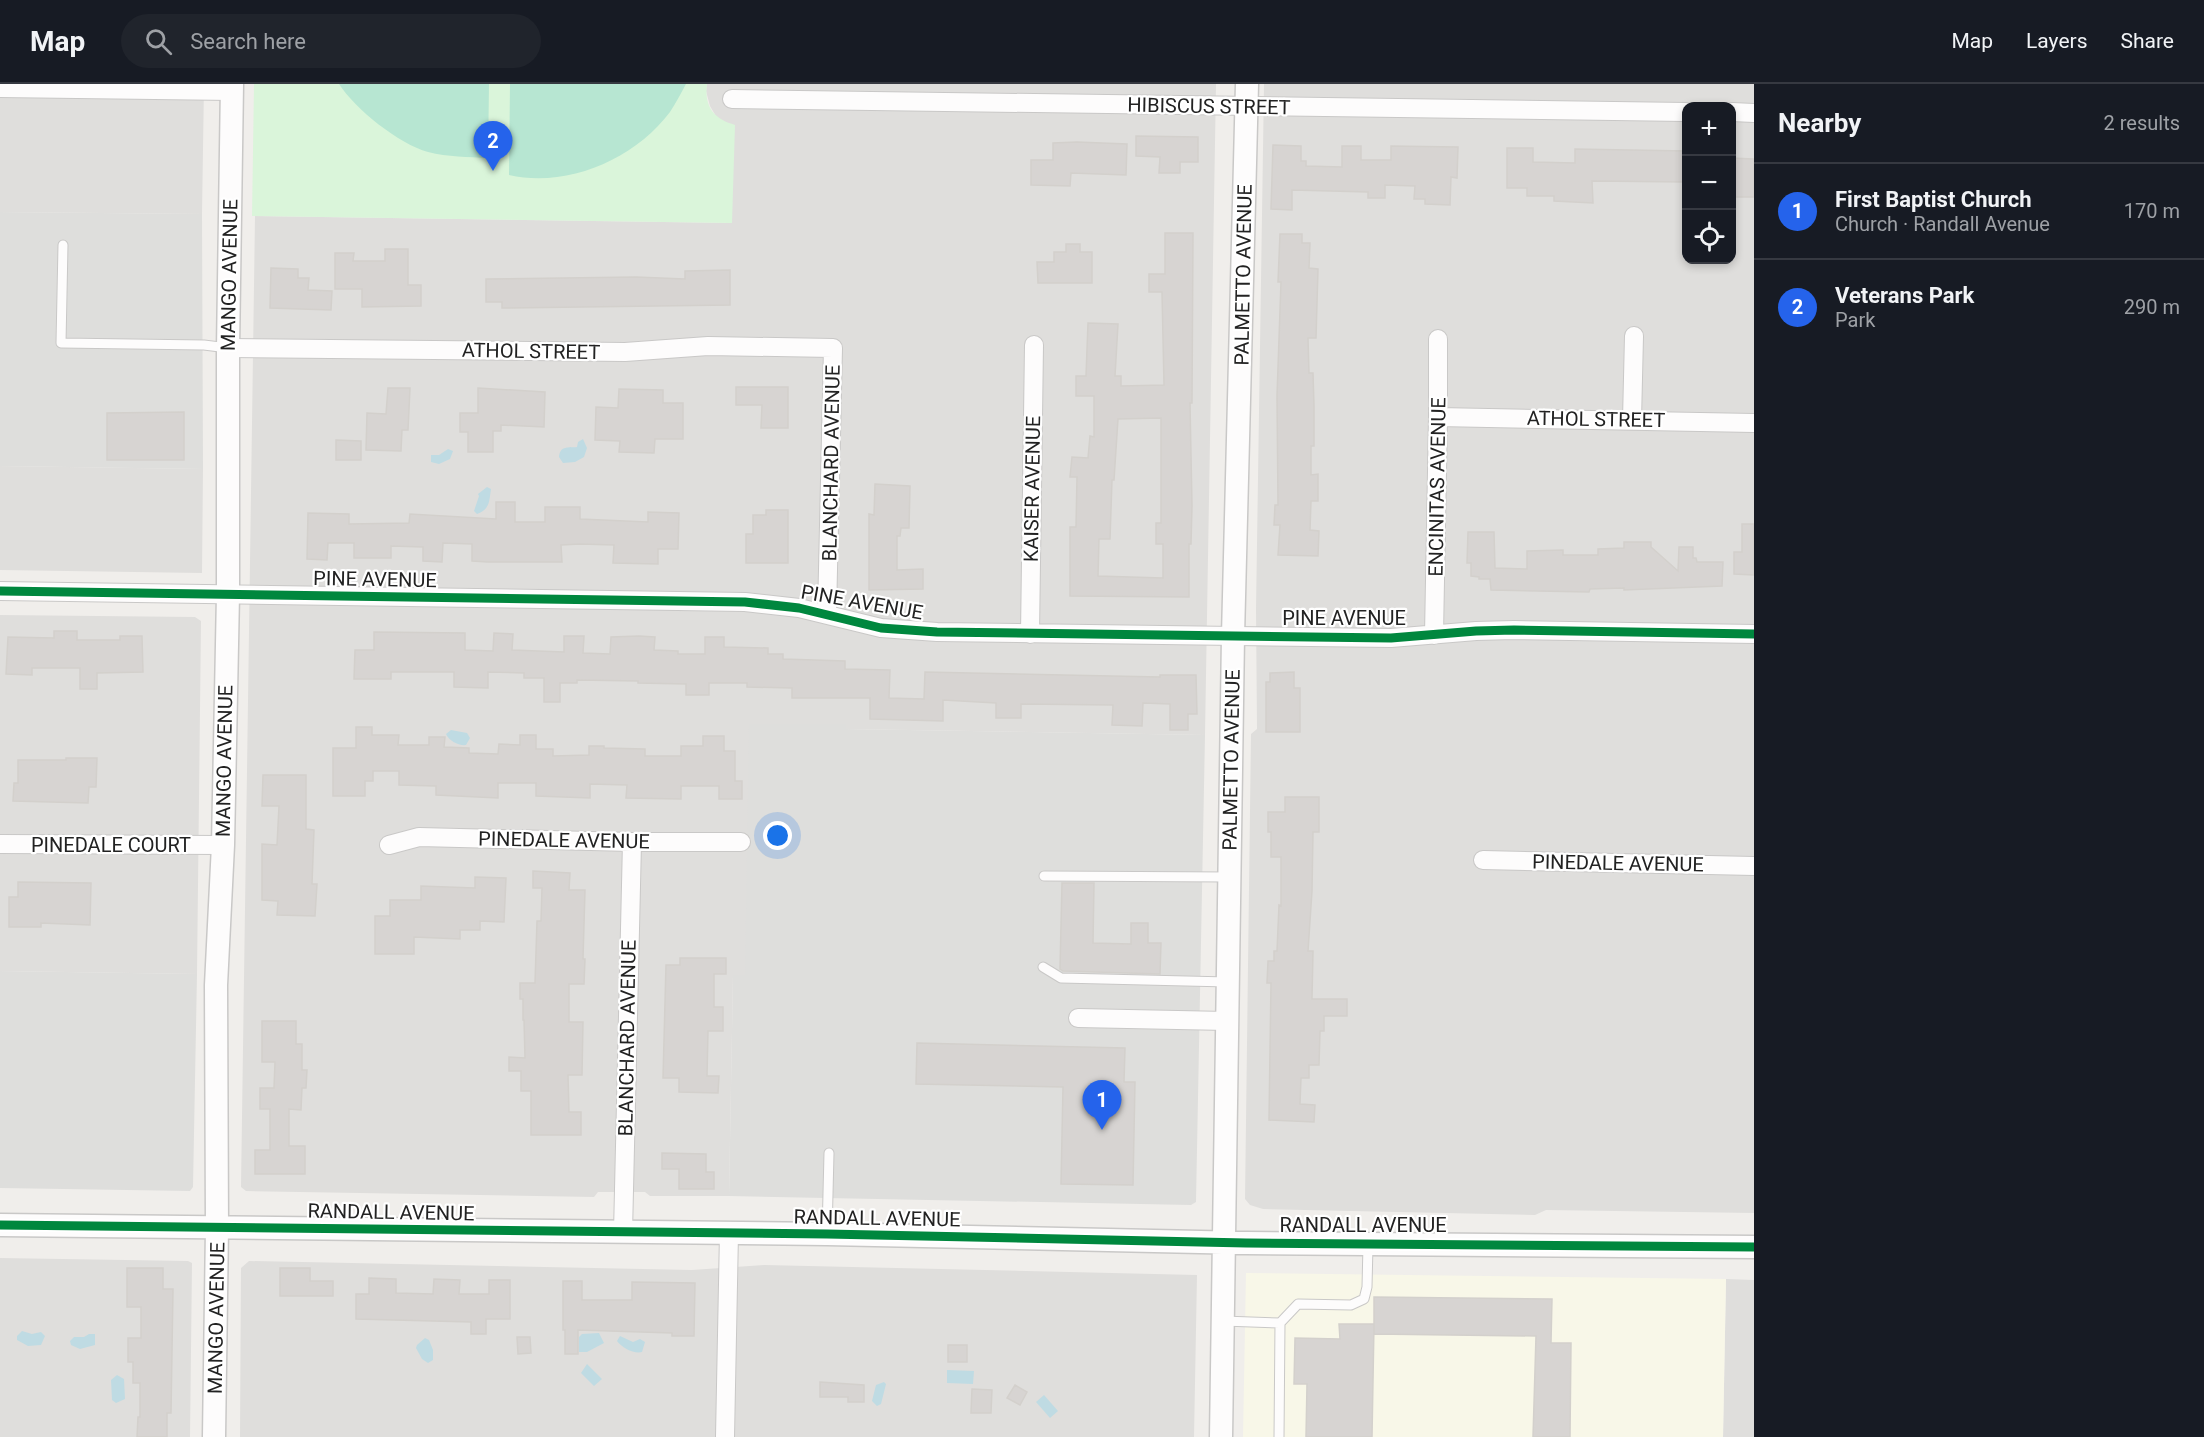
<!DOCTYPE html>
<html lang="en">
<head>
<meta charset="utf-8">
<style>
	:root { --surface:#171b24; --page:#20242c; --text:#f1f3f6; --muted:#9ea1a6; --line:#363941; --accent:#2563eb }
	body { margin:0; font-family:Roboto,sans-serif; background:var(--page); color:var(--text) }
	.controls { position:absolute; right:18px; top:18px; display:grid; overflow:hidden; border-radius:12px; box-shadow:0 3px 9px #0003 }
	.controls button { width:54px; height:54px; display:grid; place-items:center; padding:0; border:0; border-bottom:2px solid var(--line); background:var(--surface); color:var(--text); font:30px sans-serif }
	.you { position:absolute; left:778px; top:752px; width:21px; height:21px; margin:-15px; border:4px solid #fff; border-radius:50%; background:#1a73e8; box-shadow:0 0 0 9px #1a73e833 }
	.badge { display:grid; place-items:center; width:39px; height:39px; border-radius:50%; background:var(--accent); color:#fff; font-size:20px; font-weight:700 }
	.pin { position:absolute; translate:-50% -50px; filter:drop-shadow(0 2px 3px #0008) }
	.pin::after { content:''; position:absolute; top:32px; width:21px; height:18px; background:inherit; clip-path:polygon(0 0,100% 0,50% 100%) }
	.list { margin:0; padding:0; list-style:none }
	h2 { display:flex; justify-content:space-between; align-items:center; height:78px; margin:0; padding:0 24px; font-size:26px }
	h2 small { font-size:20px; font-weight:400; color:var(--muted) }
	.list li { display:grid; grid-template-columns:39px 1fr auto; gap:18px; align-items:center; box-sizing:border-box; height:96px; padding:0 24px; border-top:2px solid var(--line) }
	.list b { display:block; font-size:22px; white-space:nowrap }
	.list p { margin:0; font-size:20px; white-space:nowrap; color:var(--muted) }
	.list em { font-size:20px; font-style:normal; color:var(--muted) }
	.icon { flex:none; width:33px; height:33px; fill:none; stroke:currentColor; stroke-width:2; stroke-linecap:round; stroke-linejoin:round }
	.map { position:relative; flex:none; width:1754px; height:1353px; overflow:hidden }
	header { display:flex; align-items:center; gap:36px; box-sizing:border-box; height:84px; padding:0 30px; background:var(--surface); border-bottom:2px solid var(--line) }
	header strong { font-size:28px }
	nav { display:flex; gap:33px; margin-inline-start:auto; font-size:21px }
	.search { width:420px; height:54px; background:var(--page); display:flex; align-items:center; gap:15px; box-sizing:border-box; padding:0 21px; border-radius:33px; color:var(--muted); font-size:22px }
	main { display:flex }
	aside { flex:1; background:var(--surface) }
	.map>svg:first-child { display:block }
	.residential { fill:#dfdedc; fill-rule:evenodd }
	.education { fill:#f8f7e8 }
	.religious { fill:#dededc }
	.park { fill:#daf5da }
	.pitch { fill:#b7e6d2 }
	.water { fill:#bfdbe3 }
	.building { fill:#d7d4d2; stroke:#d3d0cc; stroke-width:1.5; fill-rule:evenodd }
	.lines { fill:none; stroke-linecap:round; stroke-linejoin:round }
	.service-casing { stroke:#c9c8c7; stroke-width:11 }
	.minor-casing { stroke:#c9c8c7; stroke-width:20 }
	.tertiary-casing { stroke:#c9c8c7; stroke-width:25 }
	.service { stroke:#fdfcfc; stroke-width:9 }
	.minor { stroke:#fdfcfc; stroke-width:18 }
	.tertiary { stroke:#fdfcfc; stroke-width:22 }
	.cycleway-casing { stroke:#fff; stroke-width:13 }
	.cycleway { stroke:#00873e; stroke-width:9 }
	.labels { text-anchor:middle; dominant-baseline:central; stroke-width:4.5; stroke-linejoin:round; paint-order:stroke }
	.street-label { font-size:20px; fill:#222; stroke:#fff }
</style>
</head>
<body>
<header>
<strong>Map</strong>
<div class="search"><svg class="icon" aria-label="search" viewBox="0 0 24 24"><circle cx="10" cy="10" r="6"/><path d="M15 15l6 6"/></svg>Search here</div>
<nav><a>Map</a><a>Layers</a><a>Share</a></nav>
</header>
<main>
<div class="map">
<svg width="1754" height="1353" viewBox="0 0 1754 1353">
	<rect width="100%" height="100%" fill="#f0eeeb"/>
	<path class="residential" d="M0,0H204L202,130L0,128Z
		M707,0H1216L1205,651L846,645V641L745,892H733L729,1112H650L645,1108H598L594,1113L246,1107L241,1103L255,132L732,139L722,38L717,34L710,22L706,7Z
		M1264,0H1754V1129L1546,1126L1535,1131L1263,1125L1250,1121L1245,1115L1251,650L1257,645L1256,526ZM1686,22H1732V176H1686Z
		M0,382L203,385L202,489L0,486Z
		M0,531L195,533L201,537L197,890L0,887Z
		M0,1174L188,1177L192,1179L190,1353H0Z
		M249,1177L692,1186L764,1181L1197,1191L1194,1353H240L241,1184Z
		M1726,1195L1754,1196V1353H1723Z"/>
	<path class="education" d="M1246,1189L1726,1195L1723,1353H1243Z"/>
	<path class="religious" d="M0,128L202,130L203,385L0,382Z
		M749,640H846V645L1205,651L1196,1118L1191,1121L729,1112L733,891H745Z
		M0,887L197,890L193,1103L190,1107L0,1104Z"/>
	<path class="park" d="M254,0H707C704,23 714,35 735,41L732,139L252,132Z"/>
	<path class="pitch" d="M339,0H489L488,74C468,73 448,73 428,68C399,60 355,25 339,0Z
		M510,0H686C681,9 676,19 670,28C634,76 567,104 509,91Z"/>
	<path class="water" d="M583,355L587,364L584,373L575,378L563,379L559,373C560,361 569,364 577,363L578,358Z
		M448,365L453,367L450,375L439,380L431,378V371H439Z
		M487,403L491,405C489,418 490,425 477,430L474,427L479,412L478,410Z
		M451,646L467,649L470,654L466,661C459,662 449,657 446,650Z
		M22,1247L32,1250L41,1248L45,1252L41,1261L28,1262L17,1256V1252Z
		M599,1249L604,1259L587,1268H579V1253L582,1250Z
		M89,1250H95V1261L80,1265L71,1261L70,1257L74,1253H84Z
		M620,1252L633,1258L640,1255L645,1258L642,1268C634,1270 622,1264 617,1257Z
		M425,1254L429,1256L433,1266V1276L428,1279L422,1275L416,1264L417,1261Z
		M587,1280L602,1295L594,1302L581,1289Z
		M947,1286L974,1287L973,1300L947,1299Z
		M117,1291L124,1295L125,1315L116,1319L112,1316L111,1296Z
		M884,1298L886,1300L881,1320L877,1322L872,1317L876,1301Z
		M1044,1311L1058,1327L1050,1334L1036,1318Z"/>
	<path class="building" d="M1136,52L1198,53V78H1180V89H1159L1160,73L1136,72Z
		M1077,58L1127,60L1126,91L1071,89L1070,102L1031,101V76H1053V59Z
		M1273,61L1301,62V77H1306V82L1342,83V62H1361V76H1391V62L1458,63L1457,94L1451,93L1450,121L1425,120V115H1414L1415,102L1385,101V114H1368V108L1292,106V126L1271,125Z
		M1507,64H1533V78L1575,79V65L1686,67L1685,98L1592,97L1593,119L1554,117V112H1527V104H1507Z
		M1731,74L1754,75V113H1731Z
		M1165,149H1193L1192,319H1190L1192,422L1191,460H1189V513L1070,512V443H1076L1077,393H1070L1072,373L1088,374L1090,352L1094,353V312H1076V292H1086L1088,239L1118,240L1115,292H1121V302L1164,301L1162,208H1149V190H1165ZM1161,334V439H1156V460H1163V494L1098,492L1099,455H1110L1112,396H1114L1118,335Z
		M1280,150H1302V159H1310L1309,184L1318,185L1316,254H1308L1309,289H1313L1314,322V362H1311V391L1318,390V417H1311L1310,446L1319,447L1318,472L1278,471L1280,441H1274L1275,421H1278L1277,312L1281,198H1278Z
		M1066,160H1080V168H1092V199H1038L1037,178H1054V168H1066Z
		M385,165H408V201H421V222L362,223V205H335V169H354L353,177H385Z
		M271,184L298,185V194H309L308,206L332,207L331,226L270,224Z
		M730,186V221L502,224V218H486V195L636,193L685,195V187Z
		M736,303H788V344H761L762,321H736Z
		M388,304H410L408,346H402L401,367L366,366L367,329L386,330Z
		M478,304L545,308L544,343L501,341V347H493V368H468V348H460V329H478Z
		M619,305L663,306V319H683V355H655L654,369L619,368L620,357L595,356L596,323L618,324Z
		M184,328V376H107V329Z
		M336,356L361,357V376H336Z
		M875,400L910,402L909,444H901L900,452H897V486L923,485V505L869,506V430L874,431Z
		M496,418H515V438H545V423H580V435L648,438V428L679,429L678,465H658V480L613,479L614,461L580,460L561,461L562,478H488L472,477V460L443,459L442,478L423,477V463L391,462V474H354V459H328L327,476L307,475L308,429L349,430V440L409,439L410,430L496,435Z
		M766,426H788V479H746V450H753V431H766Z
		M1742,440H1754V491L1734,490V468H1742Z
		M1468,448H1494L1495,484L1527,485V467L1563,466V471H1598V465L1624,464V458H1651V463L1678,487L1679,463H1693V474H1696L1697,478H1723L1722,502L1624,506V504L1590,505L1589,508L1491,506L1490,495H1479V493L1471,492V479H1467Z
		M54,547H77V556H120V552H142L143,588L97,589V605H80V584H32V591L6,590L8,553L54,554Z
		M374,548L465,549V566L493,567L494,549L513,550L512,566L564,568V552H584L583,569L610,570L611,553L639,552L655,553L654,566L678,567V570H705V553H724V563L768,564V570H783V575L845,577V585L890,586L889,614L924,615L925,588L1160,593V591H1196L1197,630H1188V646H1170V620L1143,619L1142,642L1112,641L1113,621L1021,620V634H996V619L943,616V637L870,635V614H792V604L747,603V599H709V611H686V600L638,599V597L577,596V599H560V618H544V594H524V589L488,588V604L454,603V588H391V595H354L355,566H374Z
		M1294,588V604H1300V648H1266V598H1270V589Z
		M356,643H372V651H399L398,661H429V653H445L444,663L469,664V669L498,670L499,660L520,661V651H536V665H553V672L589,671V662H604V664L645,665V672H681V662H703V652H724V667H735V697H742V715H719V702H681V715L626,714L627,701L590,700V714L536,712V699H498V714L436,711V702L399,701V687H373V697H365V712H333V664H356Z
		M66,674H97L96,703H89L88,719L13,717L14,699H18V676H66Z
		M263,691H306V745L314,746L312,800H317L315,832L277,831L278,817L262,816V760L277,761L279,722H262Z
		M1285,713H1319V748H1313L1312,807L1308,867H1313L1312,915H1347V932H1324V947H1320L1319,981H1309V994H1301L1300,1020L1315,1021L1314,1038L1269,1036L1271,899H1267L1268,877H1274V867H1277L1279,821L1281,822V773H1271V748H1268V728H1285Z
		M533,787L570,789L569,806H585L583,875H585L584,900H569V938H583L582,991H568L569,1028H581V1051H531V1007H521V987H509V973L525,974L524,936H523V915H520V899H535L537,837H541L542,804H533Z
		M475,793L506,794L504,838L480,837V846H460V855L414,853V870H375V832H390V816H421V802L475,804Z
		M18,798L91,799L90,841L41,839V843H9V813H18Z
		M1062,799H1094L1093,859L1131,860V839H1148V859H1161L1160,890L1063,887L1060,885Z
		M680,874H726V890H714V923H723V947H708L707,992H719L718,1009L679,1008V994H663L666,881H680Z
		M262,937H296V960H302V986H307L306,1004H302L301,1026L289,1025V1062H305V1090H255V1066H270V1025H260V1004H274L275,978H262Z
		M917,959L1125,964L1124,998H1135L1133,1101L1061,1100L1063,1003L916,1000Z
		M662,1069L706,1070V1088H714V1105H679V1085H662Z
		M127,1184H163V1205H173L171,1329H167V1353H137L138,1333H140V1299H133V1278H128V1254H141V1223H127Z
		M280,1184H310V1197H333V1212H280Z
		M369,1194L396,1195V1209L433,1210L434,1195L460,1196L459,1210H489V1196H510V1235H486V1250H471V1238L356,1235V1210H369Z
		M563,1197H582V1216H632V1198L695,1199L694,1252H672V1249L578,1246V1270H565V1246H563Z
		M1374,1213L1552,1215L1551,1259H1571L1570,1353H1533L1536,1252L1374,1250Z
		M1339,1240H1374L1372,1353H1306L1307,1300H1294L1295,1254L1340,1255Z
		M517,1253H530L531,1269L518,1270Z
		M948,1261H967V1278H948Z
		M820,1298L864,1301V1318H848V1313H820Z
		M1015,1301L1027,1308L1020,1321L1007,1314Z
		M972,1305L992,1306L991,1329H971Z"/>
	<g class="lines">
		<g class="service-casing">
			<path id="service" d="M63,161L61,259L204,261L228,264
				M1044,792L1229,793
				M1043,883L1061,894L1228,898
				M827,1150L829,1069
				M1223,1237L1280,1239
				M1279,1353L1280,1239L1298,1220L1351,1221L1364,1215L1367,1203L1368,1161"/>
		</g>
		<g class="minor-casing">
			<path id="minor" d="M0,4L232,7
				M732,15L1686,28
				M1732,28L1754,29
				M228,264L625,268L708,262L833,264L827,530
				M1438,333L1754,339
				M1632,336L1634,252
				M0,507L745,518L799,524L881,544L937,548L1391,554L1476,547L1514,546L1754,550
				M1030,550L1034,261
				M1434,551L1438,333V255
				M0,760L223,761
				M389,761L419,753L632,758H741
				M1483,776L1754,782
				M1078,934L1227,937
				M623,1149L632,758
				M725,1353L729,1149"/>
		</g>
		<g class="tertiary-casing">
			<path id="tertiary" d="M0,1141L827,1150L1246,1159L1754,1163
				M214,1353L217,1144L216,901L223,761L228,510V264L232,0
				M1221,1353L1233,552L1247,0"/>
		</g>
		<use href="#service" class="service"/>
		<use href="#minor" class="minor"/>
		<use href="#tertiary" class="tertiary"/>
		<g class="cycleway-casing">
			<path id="cycleway" d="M0,507L745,518L799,524L881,544L937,548L1391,554L1476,547L1514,546L1754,550
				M0,1141L827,1150L1246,1159L1754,1163"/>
		</g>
		<use href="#cycleway" class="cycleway"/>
	</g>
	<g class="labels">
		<g class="street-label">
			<text transform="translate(1209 22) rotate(1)">HIBISCUS STREET</text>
			<text transform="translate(229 191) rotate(-89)">MANGO AVENUE</text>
			<text transform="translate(1243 191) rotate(-89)">PALMETTO AVENUE</text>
			<text transform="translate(531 267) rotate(1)">ATHOL STREET</text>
			<text transform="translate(1596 335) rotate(1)">ATHOL STREET</text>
			<text transform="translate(831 379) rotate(-89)">BLANCHARD AVENUE</text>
			<text transform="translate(1437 403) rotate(-89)">ENCINITAS AVENUE</text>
			<text transform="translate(1032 405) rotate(-89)">KAISER AVENUE</text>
			<text transform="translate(375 495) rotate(1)">PINE AVENUE</text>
			<text transform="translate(862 518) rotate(10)">PINE AVENUE</text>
			<text x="1344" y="534">PINE AVENUE</text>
			<text transform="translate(1231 676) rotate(-89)">PALMETTO AVENUE</text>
			<text transform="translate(224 677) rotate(-89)">MANGO AVENUE</text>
			<text transform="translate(564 756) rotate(1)">PINEDALE AVENUE</text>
			<text x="111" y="761">PINEDALE COURT</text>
			<text transform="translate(1618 779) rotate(1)">PINEDALE AVENUE</text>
			<text transform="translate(627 954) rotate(-89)">BLANCHARD AVENUE</text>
			<text transform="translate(391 1128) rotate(1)">RANDALL AVENUE</text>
			<text transform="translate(877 1134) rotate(1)">RANDALL AVENUE</text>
			<text x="1363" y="1141">RANDALL AVENUE</text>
			<text transform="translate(216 1234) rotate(-89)">MANGO AVENUE</text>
		</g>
	</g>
</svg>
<div class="controls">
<button>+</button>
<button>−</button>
<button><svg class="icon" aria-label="locate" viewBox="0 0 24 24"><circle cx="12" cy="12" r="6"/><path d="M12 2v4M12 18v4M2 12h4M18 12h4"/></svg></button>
</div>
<div class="you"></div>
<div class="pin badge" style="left:1102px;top:1046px">1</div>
<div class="pin badge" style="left:493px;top:87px">2</div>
</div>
<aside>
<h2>Nearby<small>2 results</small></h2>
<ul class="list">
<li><span class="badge">1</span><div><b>First Baptist Church</b><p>Church · Randall Avenue</p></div><em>170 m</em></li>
<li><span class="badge">2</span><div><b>Veterans Park</b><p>Park</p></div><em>290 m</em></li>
</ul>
</aside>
</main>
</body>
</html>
